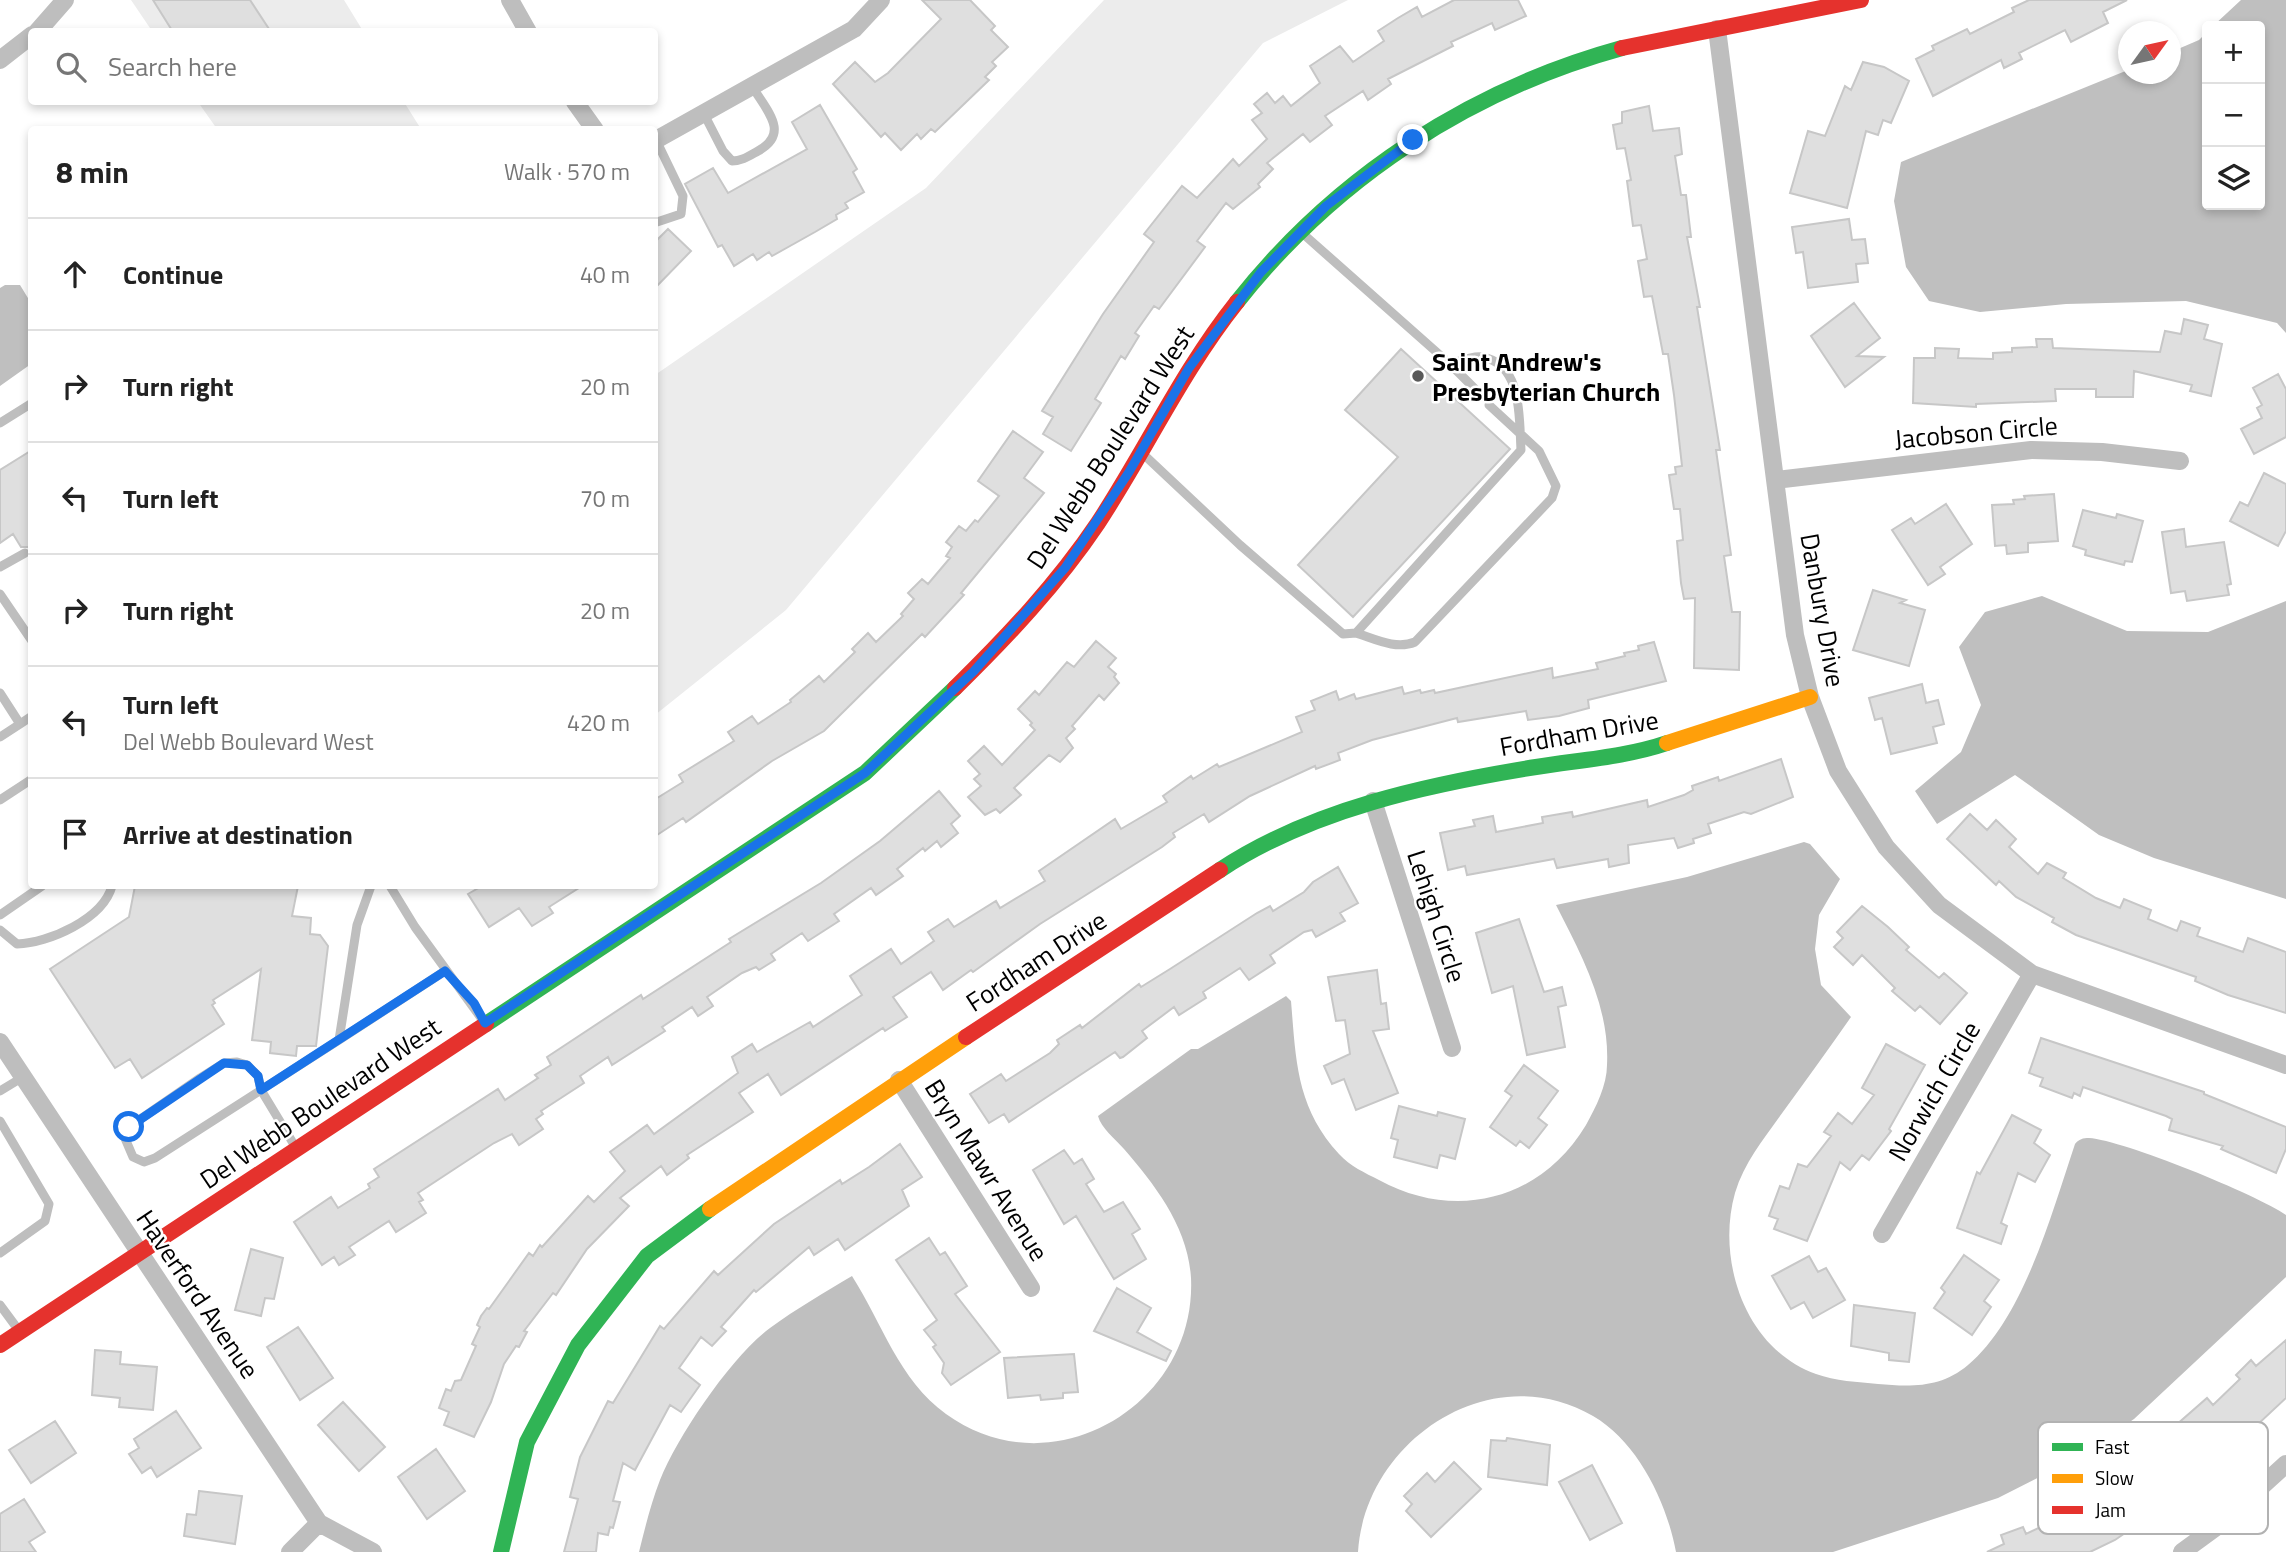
<!DOCTYPE html>
<html lang="en">
<head>
<meta charset="utf-8">
<style>
	:root { --surface:#fff; --page:#f6f6f6; --text:#222; --muted:#767676; --line:#e0e0e0 }
	body { margin:0; font-family:"Titillium Web",sans-serif; background:var(--page); color:var(--text) }
	.controls { position:absolute; right:21px; top:21px; display:grid; overflow:hidden; border-radius:7px; box-shadow:0 4px 10px #0003 }
	.controls button { width:63px; height:63px; display:grid; place-items:center; padding:0; border:0; border-bottom:2px solid var(--line); background:var(--surface); color:var(--text); font:35px sans-serif }
	.compass { position:absolute; left:2118px; top:21px; width:63px; height:63px; border-radius:50%; background:var(--surface); box-shadow:0 4px 10px #0003; rotate:57deg }
	.stop { position:absolute; width:21px; height:21px; margin:-16px; border:5px solid #1a73e8; border-radius:50%; background:#fff }
	.stop.end { background:#1a73e8; border-color:#fff; box-shadow:0 2px 7px #0008 }
	.list { margin:0; padding:0; list-style:none }
	h2 { display:flex; justify-content:space-between; align-items:center; height:91px; margin:0; padding:0 28px; font-size:30px }
	h2 small { font-size:23px; font-weight:400; color:var(--muted) }
	.list li { display:grid; grid-template-columns:46px 1fr auto; gap:21px; align-items:center; box-sizing:border-box; height:112px; padding:0 28px; border-top:2px solid var(--line) }
	.list b { display:block; font-size:26px; white-space:nowrap }
	.list p { margin:0; font-size:23px; white-space:nowrap; color:var(--muted) }
	.list em { font-size:23px; font-style:normal; color:var(--muted) }
	.icon { flex:none; width:38px; height:38px; fill:none; stroke:currentColor; stroke-width:2; stroke-linecap:round; stroke-linejoin:round }
	.map { position:relative; flex:none; width:2286px; height:1552px; overflow:hidden }
	.search { position:absolute; background:var(--surface); box-shadow:0 4px 10px #0003; left:28px; top:28px; width:630px; height:77px; display:flex; align-items:center; gap:18px; box-sizing:border-box; padding:0 24px; border-radius:7px; color:var(--muted); font-size:26px }
	.panel { position:absolute; background:var(--surface); box-shadow:0 4px 10px #0003; left:28px; top:126px; width:630px; height:763px; border-radius:7px }
	.map>svg:first-child { display:block }
	.green { fill:#ececec }
	.water { fill:#bfbfbf }
	.building { fill:#dfdfdf; stroke:#c7c7c7; stroke-width:2 }
	.lines { fill:none; stroke-linecap:round; stroke-linejoin:round }
	.lane { stroke:#bebebe; stroke-width:9 }
	.street { stroke:#bebebe; stroke-width:18 }
	.fast { stroke:#30b455; stroke-width:16 }
	.slow { stroke:#ff9f0a; stroke-width:16 }
	.jam { stroke:#e5322d; stroke-width:16 }
	.route { stroke:#1a73e8; stroke-width:9 }
	.poi-dot { fill:#595959; stroke:#fff; stroke-width:2.5 }
	.labels { text-anchor:middle; dominant-baseline:central; stroke-width:5; stroke-linejoin:round; paint-order:stroke }
	.poi-label { font-size:26px; font-weight:bold; fill:#000; stroke:#fff; text-anchor:start }
	.street-label { font-size:26px; fill:#000; stroke:#fff }
	.key { fill:#fff; stroke:#b2b2b2; stroke-width:2 }
	.key-label { font-size:19px; fill:#000 }
</style>
</head>
<body>
<div class="map">
<svg width="2286" height="1552" viewBox="0 0 2286 1552">
	<rect width="100%" height="100%" fill="#fff"/>
	<path class="green" d="M131,0H344L363,31H152Z
		M1104,0H1348L1263,43L786,610L655,715V375L926,188Z
		M198,102H404L421,129H217Z"/>
	<path class="water" d="M2241,0H2286V333L2277,323L2186,301L2066,304L1980,312L1929,301L1906,267L1894,201L1901,162L2128,70V74H2170L2171,52L2199,40L2207,32V205H2260V26H2213Z
		M5,285H20L31,303V364L0,386V288Z
		M2042,596L2127,631L2208,632L2286,601V899L2154,858L2099,835L2015,775L1937,824L1915,791L1961,752L1981,705L1959,647L1985,612Z
		M1804,842L1810,844L1840,879L1819,915L1815,949L1821,985L1851,1017C1828,1050 1804,1083 1780,1116C1763,1140 1744,1163 1735,1193C1716,1260 1745,1349 1816,1374C1835,1381 1858,1382 1878,1384C1911,1387 1941,1388 1968,1365C2024,1318 2052,1212 2075,1144C2079,1139 2083,1138 2089,1138C2123,1140 2258,1195 2286,1215V1277L2134,1419L2076,1459L2078,1466L2072,1469L2067,1463L1998,1498L1833,1552H1676C1667,1503 1638,1442 1593,1416C1490,1356 1365,1441 1358,1552H639C645,1528 651,1503 660,1480C678,1435 732,1356 770,1328C796,1309 825,1292 852,1276C882,1323 899,1380 946,1414C1052,1491 1197,1405 1191,1278C1188,1227 1155,1185 1124,1149C1115,1139 1101,1128 1098,1116L1191,1049H1198L1286,996L1291,1001C1296,1060 1296,1107 1339,1154C1350,1166 1365,1173 1379,1180C1456,1222 1541,1200 1586,1125C1596,1107 1607,1085 1607,1065C1610,1007 1581,954 1556,905L1687,877Z"/>
	<path class="building" d="M153,0H250L271,32H173Z
		M922,0H970L995,26L991,30L1008,47L992,62L996,66L985,77L989,80L935,132L931,129L921,139L917,134L901,150L885,133L881,137L833,84L855,62L875,82L888,73L941,19Z
		M1454,0H1518L1526,16L1495,30L1492,23L1451,42L1453,46L1388,79L1391,84L1368,100L1363,91L1325,116L1332,125L1310,142L1303,134L1267,163L1273,169L1258,184L1260,187L1233,209L1226,203L1197,241L1205,247L1159,309L1154,306L1135,333L1139,336L1125,359L1121,356L1095,399L1101,403L1071,451L1043,434L1053,417L1042,411L1103,314L1154,242L1144,234L1182,186L1197,198L1233,159L1239,166L1267,139L1252,120L1262,113L1254,104L1267,93L1275,103L1283,96L1291,106L1320,83L1310,66L1340,46L1353,62L1384,41L1378,31L1398,18L1417,7L1422,17Z
		M2029,0H2127L2103,12L2108,23L2071,42L2065,30L2019,53L2022,59L2004,68L2001,60L1933,96L1916,59L1934,50L1932,46L1967,29L1970,34L2014,12L2012,8Z
		M1863,62L1884,67L1909,81L1891,123L1883,120L1878,135L1866,131L1847,208L1790,193L1808,131L1825,136L1845,86L1851,90Z
		M820,105L857,169L853,172L864,192L845,203L848,208L836,215L837,219L815,232L772,256L769,252L757,260L753,254L734,266L722,245L718,247L685,184L713,168L728,193L807,149L792,122Z
		M1649,106L1653,131L1679,128L1682,154L1675,156L1681,195H1686L1691,237H1687L1700,307H1697L1720,450H1716L1731,555L1724,556L1732,612H1740L1739,670L1694,668L1695,598L1684,599L1681,583L1677,541L1683,540L1680,509H1674L1669,475L1676,474L1675,467L1682,466L1674,395L1668,354H1663L1652,296L1644,297L1638,261L1647,259L1641,225L1633,226L1627,181L1631,180L1625,148L1617,149L1613,125L1622,123V112Z
		M1849,219L1852,240L1865,239L1868,263L1856,264L1858,282L1808,288L1803,252L1796,253L1792,227Z
		M668,229L691,251L654,289V243Z
		M1854,303L1880,338L1857,356L1884,357L1845,387L1811,336Z
		M2184,319L2208,325L2204,339L2222,344L2211,396L2190,391L2192,385L2134,371L2133,397H2096V389H2055L2056,401L1976,404V407L1913,403L1914,358H1935V348L1959,349L1958,358L1993,359V353L2012,352V348L2037,347L2036,339H2052L2053,348L2160,352L2165,331L2181,334Z
		M1401,349L1510,449L1353,617L1298,565L1398,457L1345,410Z
		M2278,374L2286,389V437L2254,454L2241,429L2262,418L2257,408L2262,405L2253,388Z
		M1013,431L1043,452L1024,478L1044,493L961,593L964,595L925,637L922,634L824,731L772,761L686,822L683,818L654,837V800L683,782L679,775L734,741L728,732L752,716L758,724L791,702L790,700L819,676L824,682L855,652L852,649L868,633L876,642L903,616L901,614L914,599L908,593L922,579L928,584L950,558L946,556L952,547L946,542L959,526L966,531L975,520L978,522L999,496L978,481Z
		M32,450V551L28,547H21L13,534L0,543V470Z
		M2264,473L2286,484V531L2278,546L2230,521L2240,502L2248,506Z
		M2054,494L2058,541L2028,543V552L2007,554L2006,545L1995,546L1992,505L2014,504L2013,500L2025,499L2024,496Z
		M1946,504L1972,544L1940,567L1945,574L1928,585L1892,530L1911,518L1915,524Z
		M2083,510L2116,518L2117,514L2143,521L2132,562L2125,561L2124,565L2085,555L2086,550L2073,546Z
		M2184,529L2186,547L2224,542L2231,584L2227,585L2229,595L2187,601L2185,591L2171,593L2162,532Z
		M1873,590L1906,600L1900,603L1925,610L1909,666L1853,650Z
		M1096,641L1116,658L1108,667L1116,674L1114,677L1119,683L1104,700L1099,695L1072,726L1075,729L1066,738L1073,748L1060,762L1049,755L1014,788L1021,795L1000,813L996,809L985,815L968,797L981,786L974,779L980,774L968,761L984,746L1002,765L1035,730L1030,725L1032,723L1018,709L1035,691L1039,695L1067,662L1074,667Z
		M1654,642L1666,681L1588,700L1589,708L1559,716L1528,720L1526,711L1458,722L1457,718L1372,740L1338,753L1340,760L1316,769L1315,766L1250,796L1209,822L1204,814L1173,833L1175,837L1162,847L1040,924L973,972L971,970L943,990L931,972L893,997L907,1017L885,1031L883,1028L781,1095L768,1074L739,1093L753,1112L687,1155L689,1158L667,1175L661,1166L620,1198L629,1206L587,1249L556,1295L553,1293L524,1331L527,1332L519,1347L516,1346L504,1364L491,1402L474,1437L444,1425L449,1412L439,1408L446,1389L451,1391L455,1381L461,1380L476,1346L472,1344L480,1327L477,1325L481,1316L487,1308L489,1309L529,1253L533,1256L540,1245L542,1247L588,1196L594,1202L625,1171L610,1152L647,1125L654,1134L738,1073L732,1057L752,1044L757,1052L810,1022L813,1027L862,995L850,976L891,949L901,964L934,941L928,932L948,919L954,927L996,901L1000,908L1045,881L1039,871L1115,819L1121,829L1167,802L1163,796L1191,776L1193,779L1217,764L1219,767L1302,732L1296,717L1315,710L1311,701L1336,691L1339,700L1354,694L1356,699L1402,687L1404,694L1420,690L1421,693L1434,690L1435,693L1552,668L1553,678L1598,669L1596,663L1625,656L1624,653L1639,650L1638,646Z
		M1922,684L1926,703L1938,700L1944,724L1933,727L1937,743L1891,754L1882,718L1875,720L1869,698Z
		M1781,759L1793,797L1751,814L1744,812L1708,824L1711,833L1693,839L1694,843L1678,848L1674,838L1628,845L1629,863L1609,867L1608,859L1557,868L1554,859L1467,875L1465,866L1448,870L1440,833L1475,826L1473,820L1493,816L1496,832L1543,823L1542,817L1572,812L1573,817L1647,800L1648,807L1684,795L1693,790L1692,786L1718,777L1719,781Z
		M939,791L960,816L951,824L958,833L941,847L937,841L925,851L923,848L897,869L903,876L876,895L871,888L834,914L839,921L808,941L802,933L771,954L775,960L759,970L756,967L742,973L707,997L713,1006L698,1016L692,1007L662,1027L665,1031L612,1065L608,1057L580,1076L584,1083L541,1111L543,1114L536,1119L543,1129L519,1145L512,1134L494,1143L418,1193L423,1200L419,1202L426,1213L396,1232L389,1221L349,1247L355,1255L339,1265L334,1257L322,1265L294,1222L331,1197L338,1208L370,1188L368,1184L379,1177L374,1169L498,1089L505,1100L538,1078L535,1075L551,1065L547,1057L641,995L643,999L731,942L729,939L821,883L880,841Z
		M1970,814L1987,830L1996,820L2016,839L2009,847L2038,874L2047,863L2066,873L2063,878L2096,898L2120,908L2124,899L2151,910L2148,919L2177,931L2181,921L2200,928L2197,936L2243,952L2248,938L2286,952V1013L2228,995L2195,981L2196,977L2076,935L2052,922L2054,918L2016,897L1999,881L1996,885L1947,839Z
		M1338,867L1358,903L1340,913L1345,921L1316,937L1312,930L1304,932L1270,955L1275,963L1249,980L1240,968L1203,992L1206,998L1179,1015L1174,1007L1142,1031L1147,1038L1123,1057L1120,1058L1115,1052L1009,1122L1004,1114L989,1123L970,1094L1001,1074L1006,1081L1050,1053L1059,1044L1057,1040L1080,1025L1082,1028L1139,984L1141,987L1170,969L1257,913L1270,906L1273,911L1304,892L1313,882Z
		M135,886H298L292,916L311,918L310,934L320,935L328,946L316,1046H297L296,1056L270,1053L271,1042L252,1040L261,969L213,1000L215,1003L212,1005L224,1024L142,1078L130,1059L115,1068L50,969L129,917Z
		M482,886H582L549,907L553,913L532,926L519,908L489,927L468,894Z
		M1862,906L1888,927L1909,947L1906,950L1939,978L1944,973L1967,993L1940,1024L1920,1006L1915,1011L1892,991L1895,988L1862,955L1853,965L1834,947L1843,938L1837,932Z
		M1519,919L1544,992L1562,987L1566,1005L1558,1007L1565,1047L1527,1055L1513,986L1492,993L1476,933Z
		M1377,970L1381,1004L1386,1003L1389,1029L1373,1031L1398,1093L1356,1110L1344,1079L1332,1084L1324,1066L1350,1054L1345,1020L1336,1021L1328,977Z
		M2041,1038L2204,1092V1094L2286,1127V1149L2276,1173L2221,1149L2223,1146L2169,1130L2172,1119L2166,1116L2083,1087L2080,1096L2074,1093L2072,1098L2040,1086L2043,1078L2029,1073Z
		M1886,1044L1925,1065L1889,1129L1891,1131L1869,1160L1862,1155L1850,1170L1840,1162L1807,1241L1774,1229L1778,1219L1769,1216L1780,1186L1789,1189L1798,1164L1807,1167L1831,1136L1824,1132L1838,1113L1852,1124L1874,1095L1862,1088Z
		M1524,1065L1558,1091L1538,1118L1547,1125L1529,1148L1520,1141L1516,1146L1490,1127L1512,1096L1505,1091Z
		M1399,1106L1437,1116L1438,1112L1465,1119L1455,1159L1440,1155L1437,1168L1394,1157L1398,1140L1391,1138Z
		M2012,1115L2041,1130L2034,1143L2050,1155L2035,1182L2018,1173L2001,1223L2007,1226L2001,1244L1957,1228L1977,1172L1980,1174Z
		M900,1144L922,1177L902,1190L909,1206L845,1250L838,1239L814,1255L809,1247L756,1292L754,1290L721,1327L726,1331L712,1346L701,1337L679,1368L700,1385L681,1412L670,1405L635,1470L623,1463L613,1501L620,1502L613,1528L610,1527L608,1535L598,1533L596,1552H564L578,1499L570,1497L580,1457L608,1401L613,1403L660,1326L664,1329L714,1271L718,1275L774,1224L840,1180L842,1184L869,1167Z
		M1064,1150L1074,1164L1082,1159L1094,1179L1086,1184L1104,1212L1123,1202L1140,1229L1132,1234L1146,1259L1114,1279L1076,1216L1064,1224L1033,1170Z
		M929,1238L940,1255L945,1252L967,1286L955,1294L1000,1352L951,1385L942,1373L944,1363L933,1347L936,1345L924,1330L937,1320L896,1260Z
		M251,1249L283,1258L274,1299L265,1298L261,1316L235,1310Z
		M1964,1255L1999,1280L1984,1301L1991,1307L1972,1335L1934,1308L1945,1292L1941,1288Z
		M1809,1256L1818,1272L1826,1268L1845,1300L1813,1318L1804,1302L1791,1309L1772,1276Z
		M1117,1288L1151,1308L1137,1332L1171,1351L1166,1361L1094,1331Z
		M1854,1305L1915,1313L1909,1362L1889,1360V1353L1851,1346Z
		M298,1327L333,1378L300,1400L267,1347Z
		M2286,1340V1398L2210,1469L2163,1507L2115,1540L2090,1552H1987L2004,1544L2001,1535L2023,1527L2026,1534L2055,1520L2051,1513L2074,1502L2078,1509L2094,1501L2150,1463L2143,1454L2207,1398L2213,1405L2240,1379L2236,1375L2251,1360L2256,1366Z
		M95,1350L121,1352L120,1364L157,1367L153,1410L119,1407L120,1398L92,1395Z
		M1074,1354L1078,1392L1063,1393V1398L1041,1400L1040,1395L1008,1398L1004,1358Z
		M343,1402L385,1447L359,1471L318,1425Z
		M176,1411L201,1448L157,1477L151,1467L142,1473L129,1454L139,1448L134,1439Z
		M55,1421L76,1453L31,1483L9,1450Z
		M1507,1438L1550,1445L1547,1485L1488,1477L1491,1440L1506,1441Z
		M436,1449L465,1491L427,1519L398,1477Z
		M1454,1462L1481,1489L1431,1537L1406,1511L1412,1504L1404,1496L1427,1473L1435,1482Z
		M1592,1465L1622,1523L1590,1540L1559,1482Z
		M199,1491L242,1496L235,1544L184,1536L187,1514L196,1515Z
		M24,1499L45,1532L29,1542L36,1552H0V1514Z"/>
	<g class="lines">
		<path class="lane" d="M704,114L723,151L732,161C742,161 749,156 758,151C791,133 766,110 752,86
			M654,223L681,214L683,196L656,140
			M1450,364L1475,389
			M0,423L32,403
			M1141,452L1240,545L1343,634L1356,633L1521,450C1519,418 1523,364 1482,357C1472,355 1459,362 1450,364L1301,232
			M0,567L25,553
			M0,594L32,641
			M1356,633C1375,639 1396,650 1415,642L1552,498L1556,486L1539,451L1489,405
			M0,693L20,724L32,716
			M0,737L20,724
			M0,800L32,779
			M390,886L415,927L484,1022
			M0,915L42,886
			M0,930L17,944C49,943 103,919 112,886
			M339,1040L445,971
			M0,1091L23,1077
			M0,1121L49,1204L45,1221L0,1253
			M296,1148L261,1090L258,1076L247,1065L237,1062L224,1063L200,1078L129,1127L124,1136L133,1157L144,1162L155,1158L339,1040L357,925L371,886
			M0,1305L20,1332"/>
		<path class="street" d="M510,0L528,32
			M1717,29L1795,635L1810,697L1838,771L1886,847L1939,905L2032,974L2286,1065
			M37,32L65,0
			M0,60L32,35
			M575,102L595,130
			M654,141L854,29L881,0
			M1776,480L2031,450L2102,452L2180,461
			M1373,801L1452,1048
			M0,1042L319,1523L373,1552
			M899,1080L1031,1288
			M1882,1234L2032,974
			M290,1552L319,1523
			M2182,1552L2219,1525L2286,1464"/>
		<path class="fast" d="M1237,302C1335,178 1469,90 1622,48
			M1220,870C1312,809 1430,784 1536,767C1579,760 1626,757 1667,743
			M486,1024L865,773L955,688
			M501,1552L527,1442L578,1345L647,1256L710,1209"/>
		<path class="slow" d="M1667,743L1810,697
			M710,1209L966,1037"/>
		<path class="jam" d="M1622,48L1861,0
			M955,688C1007,637 1057,584 1098,523C1146,450 1182,371 1237,302
			M966,1037L1220,870
			M0,1345L486,1024"/>
	</g>
	<g class="lines">
		<path class="route" d="M129,1127L224,1063L247,1065L258,1076L261,1090L445,971L474,1003L485,1023L865,773L974,671L1065,568L1129,472L1189,368L1261,272L1326,206L1413,140"/>
	</g>
	<circle class="poi-dot" cx="1418" cy="376" r="7"/>
	<g class="labels">
		<g class="poi-label">
			<text x="1432" y="361">Saint Andrew's<tspan x="1432" dy="30">Presbyterian Church</tspan></text>
		</g>
		<g class="street-label">
			<text transform="translate(1976 432) rotate(-5)">Jacobson Circle</text>
			<text transform="translate(1110 447) rotate(-57)">Del Webb Boulevard West</text>
			<text transform="translate(1823 610) rotate(80)">Danbury Drive</text>
			<text transform="translate(1579 733) rotate(-10)">Fordham Drive</text>
			<text transform="translate(1437 916) rotate(72)">Lehigh Circle</text>
			<text transform="translate(1036 961) rotate(-33)">Fordham Drive</text>
			<text transform="translate(1934 1091) rotate(-60)">Norwich Circle</text>
			<text transform="translate(320 1103) rotate(-34)">Del Webb Boulevard West</text>
			<text transform="translate(987 1170) rotate(58)">Bryn Mawr Avenue</text>
			<text transform="translate(198 1294) rotate(56)">Haverford Avenue</text>
		</g>
	</g>
	<rect x="2038" y="1422" width="230" height="112" rx="10" class="key"/>
	<rect x="2052" y="1443" width="31" height="8" fill="#30b455"/>
	<rect x="2052" y="1474" width="31" height="9" fill="#ff9f0a"/>
	<rect x="2052" y="1506" width="31" height="8" fill="#e5322d"/>
	<g class="key-label">
		<text x="2095" y="1454">Fast</text>
		<text x="2095" y="1485">Slow</text>
		<text x="2095" y="1517">Jam</text>
	</g>
</svg>
<div class="controls">
<button>+</button>
<button>−</button>
<button><svg class="icon" aria-label="layers" viewBox="0 0 24 24"><path d="M12 4l9 5-9 5-9-5zM3 14l9 5 9-5"/></svg></button>
</div>
<svg class="compass" viewBox="-18 -18 36 36"><path d="M0-13l5 13h-10z" fill="#e53935"/><path d="M0 13l5-13h-10z" fill="#767676"/></svg>
<div class="stop" style="left:129px;top:1127px"></div>
<div class="stop end" style="left:1413px;top:140px"></div>
<div class="search"><svg class="icon" aria-label="search" viewBox="0 0 24 24"><circle cx="10" cy="10" r="6"/><path d="M15 15l6 6"/></svg>Search here</div>
<section class="panel">
<h2>8 min<small>Walk · 570 m</small></h2>
<ul class="list">
<li><svg class="icon" aria-label="ahead" viewBox="0 0 24 24"><path d="M12 20V5M6 11l6-6 6 6"/></svg><div><b>Continue</b></div><em>40 m</em></li>
<li><svg class="icon" aria-label="right" viewBox="0 0 24 24"><path d="M7 20v-9h11M14 6l5 5-5 5"/></svg><div><b>Turn right</b></div><em>20 m</em></li>
<li><svg class="icon" aria-label="left" viewBox="0 0 24 24"><path d="M17 20v-9H6M10 6l-5 5 5 5"/></svg><div><b>Turn left</b></div><em>70 m</em></li>
<li><svg class="icon" aria-label="right" viewBox="0 0 24 24"><path d="M7 20v-9h11M14 6l5 5-5 5"/></svg><div><b>Turn right</b></div><em>20 m</em></li>
<li><svg class="icon" aria-label="left" viewBox="0 0 24 24"><path d="M17 20v-9H6M10 6l-5 5 5 5"/></svg><div><b>Turn left</b><p>Del Webb Boulevard West</p></div><em>420 m</em></li>
<li><svg class="icon" aria-label="arrive" viewBox="0 0 24 24"><path d="M6 21V4h12l-3 4 3 4H6"/></svg><div><b>Arrive at destination</b></div></li>
</ul>
</section>
</div>
</body>
</html>
